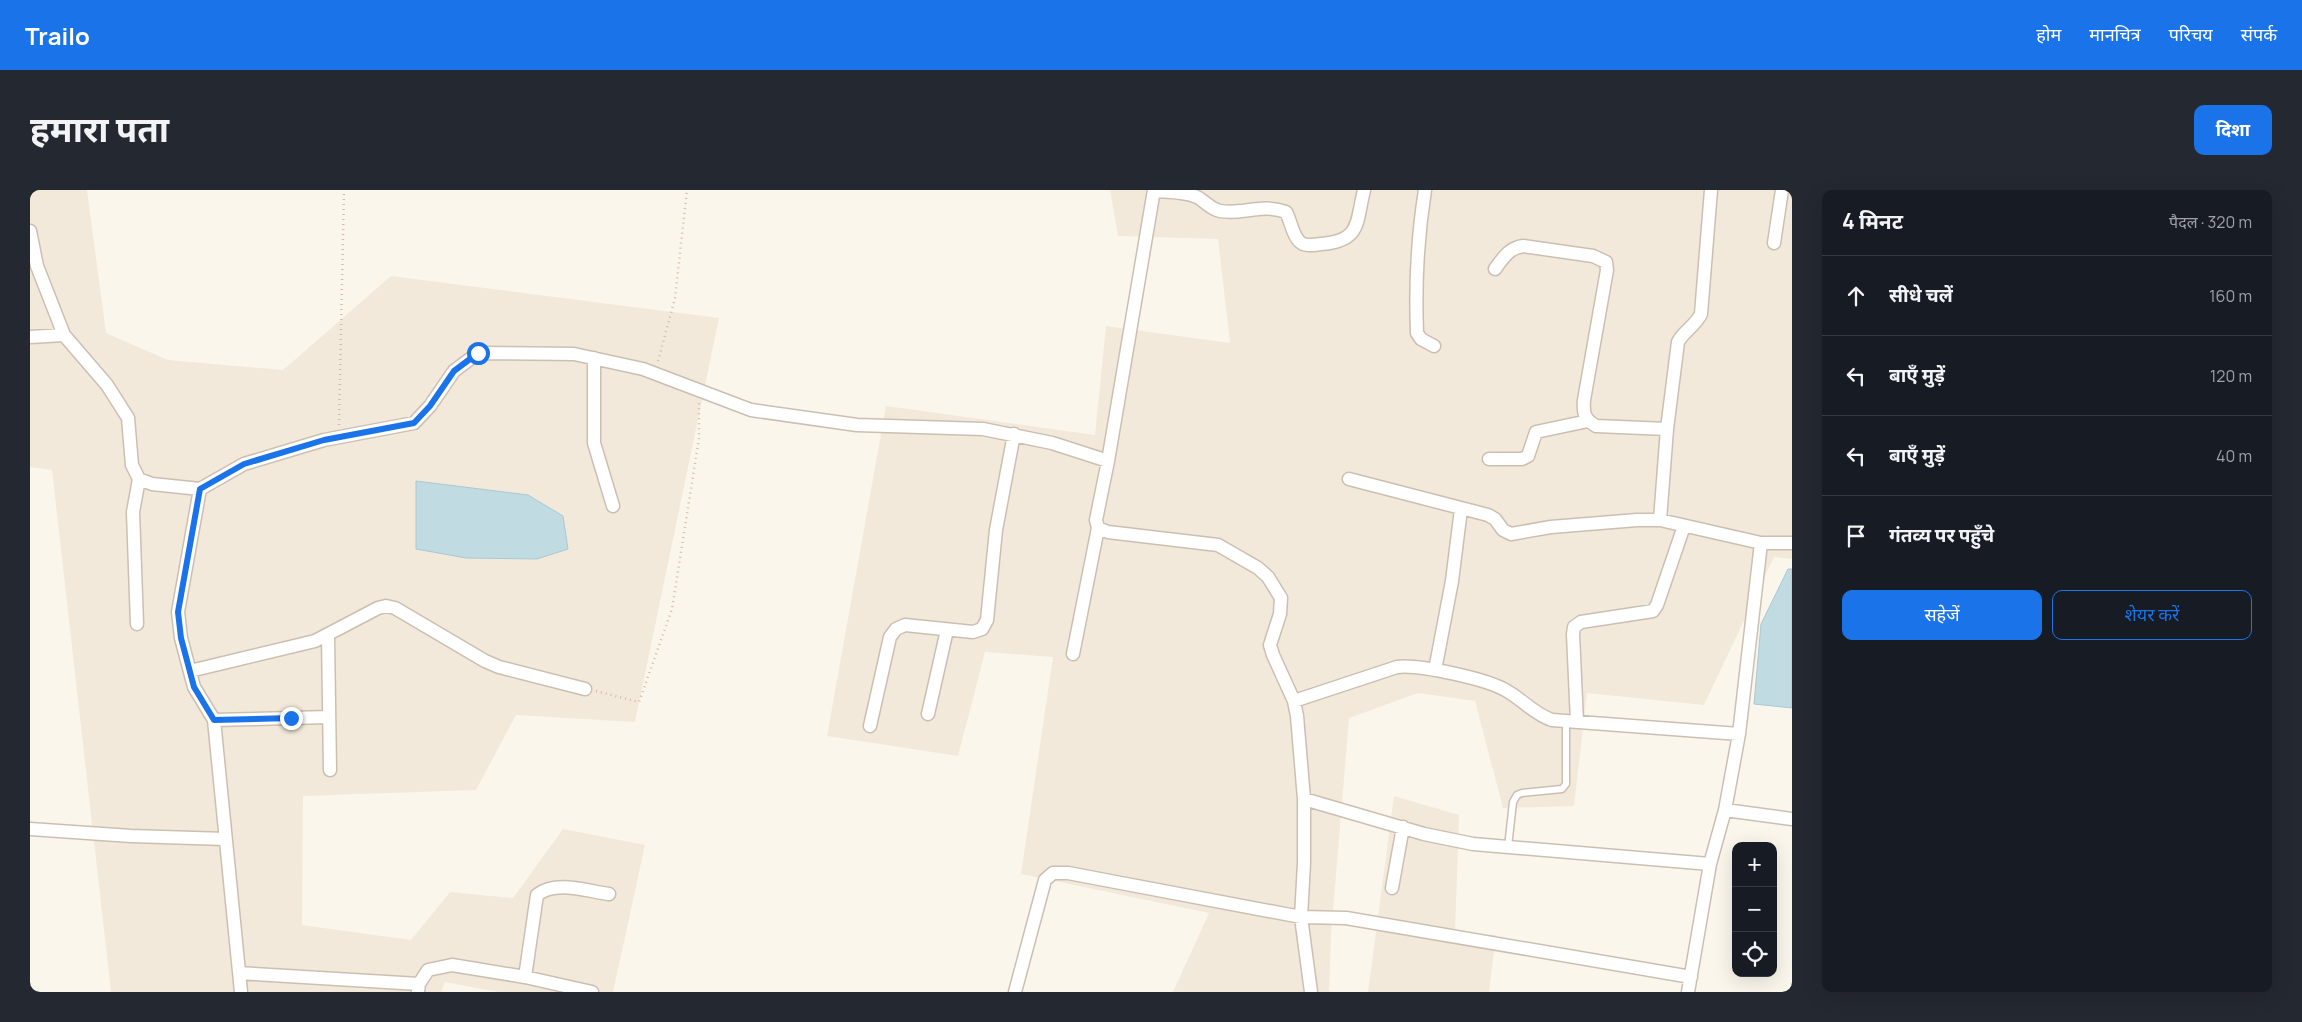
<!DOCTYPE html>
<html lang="hi">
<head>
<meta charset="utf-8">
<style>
	:root { --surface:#171b24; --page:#242831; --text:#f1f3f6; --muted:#9ea1a6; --line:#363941; --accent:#1a73e8 }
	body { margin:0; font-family:Manrope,"Noto Sans Devanagari",sans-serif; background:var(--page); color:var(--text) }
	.controls { position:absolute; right:15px; bottom:15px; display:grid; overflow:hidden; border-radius:10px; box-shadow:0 5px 20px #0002 }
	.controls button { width:45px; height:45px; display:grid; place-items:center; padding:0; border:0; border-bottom:1px solid var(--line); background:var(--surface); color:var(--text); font:25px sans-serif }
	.stop { position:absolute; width:15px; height:15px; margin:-11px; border:4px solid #1a73e8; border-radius:50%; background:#fff }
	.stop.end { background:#1a73e8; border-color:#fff; box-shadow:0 1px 5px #0008 }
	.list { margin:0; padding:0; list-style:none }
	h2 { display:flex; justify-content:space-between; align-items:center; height:65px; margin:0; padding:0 20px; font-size:21px }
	h2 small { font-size:16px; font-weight:400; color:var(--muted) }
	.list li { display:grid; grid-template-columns:32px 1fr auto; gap:15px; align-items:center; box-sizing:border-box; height:80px; padding:0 20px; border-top:1px solid var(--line) }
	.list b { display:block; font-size:19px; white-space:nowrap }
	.list em { font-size:16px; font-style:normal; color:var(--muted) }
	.actions { display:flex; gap:10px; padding:15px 20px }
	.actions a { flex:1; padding:11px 0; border:1px solid var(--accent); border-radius:10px; text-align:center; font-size:18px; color:var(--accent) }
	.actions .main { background:var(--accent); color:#fff }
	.icon { flex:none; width:28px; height:28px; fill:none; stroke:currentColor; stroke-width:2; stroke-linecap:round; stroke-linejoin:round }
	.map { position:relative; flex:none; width:1762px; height:802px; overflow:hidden; border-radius:10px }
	header { display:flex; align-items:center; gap:30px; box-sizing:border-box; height:70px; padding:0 25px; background:var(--accent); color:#fff }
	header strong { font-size:24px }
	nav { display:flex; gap:28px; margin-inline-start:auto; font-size:18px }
	.intro { display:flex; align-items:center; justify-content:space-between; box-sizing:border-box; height:120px; padding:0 30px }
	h1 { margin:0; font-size:35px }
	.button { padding:12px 22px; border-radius:10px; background:var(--accent); color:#fff; font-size:18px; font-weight:700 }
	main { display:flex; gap:30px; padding:0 30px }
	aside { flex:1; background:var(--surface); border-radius:10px; box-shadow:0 5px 20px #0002 }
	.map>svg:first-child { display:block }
	.residential { fill:#f2e9da }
	.water { fill:#c1dbe3; stroke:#a8c9d4 }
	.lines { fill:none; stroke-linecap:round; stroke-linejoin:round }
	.lane-casing { stroke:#ccbfb2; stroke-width:9 }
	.street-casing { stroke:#ccbfb2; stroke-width:15 }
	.path { stroke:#d3bca8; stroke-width:2.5; stroke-dasharray:1 4; stroke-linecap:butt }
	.lane { stroke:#fff; stroke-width:6 }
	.street { stroke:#fff; stroke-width:12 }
	.route { stroke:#1a73e8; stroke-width:6 }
</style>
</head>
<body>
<header>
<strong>Trailo</strong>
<nav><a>होम</a><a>मानचित्र</a><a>परिचय</a><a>संपर्क</a></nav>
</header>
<div class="intro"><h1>हमारा पता</h1><a class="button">दिशा</a></div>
<main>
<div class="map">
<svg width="1762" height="802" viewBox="0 0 1762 802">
	<rect width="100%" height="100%" fill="#fbf6eb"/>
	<path class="residential" d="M0,0H57L76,143L138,170L253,180L361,86L689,128L605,532L486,525L446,600L273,606L272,735L381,750L420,702L483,708L533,639L615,655L583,802H468L415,792L411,802H81L22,280L0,277Z
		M1080,0H1762V369L1744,367L1674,515L1557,503L1544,616L1473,618L1445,511L1388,503L1319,528L1301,745L1299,801L1302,802H1143L1179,723L991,684L1023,467L955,462L928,566L797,546L856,216L1065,245L1076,136L1200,153L1188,49L1088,46Z
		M1364,606L1429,625L1425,743L1466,745L1459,802H1338Z"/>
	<path class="water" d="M386,291L498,305L533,326L538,359L507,369L436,368L386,359Z
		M1758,379H1762V518L1724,514L1731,434Z"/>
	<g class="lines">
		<g class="lane-casing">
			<path id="lane" d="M1478,657L1483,612L1487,605L1492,603L1532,599L1536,594V531"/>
		</g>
		<g class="street-casing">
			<path id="street" d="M1124,0L1078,271L1066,330L1068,338L1078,342L1188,355L1228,378L1238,387L1251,408L1250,424L1240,455L1243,465L1264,511L1267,526L1274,609V673L1271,727L1281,802
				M1395,0C1387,50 1385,92 1387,143L1391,149L1404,156
				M1124,1C1137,2 1154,1 1167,7C1175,11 1180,19 1190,21C1212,25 1232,13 1256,22C1261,31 1262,44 1269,51C1274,57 1284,55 1291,54C1331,51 1326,33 1334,0
				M0,41L7,76L34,145L77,195L98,228L102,275L109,289L122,294L170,299L214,274L294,250L384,233L400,216L424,181L448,163L544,164L613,179L721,220L827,235L953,239L1022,253L1078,271
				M1744,53L1752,0
				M1465,79C1473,68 1479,58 1493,56L1563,66L1576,72L1577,80L1554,210C1553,223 1554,229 1566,236L1637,239
				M0,147L34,145
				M564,168V253L583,316
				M1459,269H1492L1498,266L1506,242L1558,231
				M1319,289L1458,325L1465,329L1473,340L1481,344L1521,337L1607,330H1630L1731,353H1762
				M170,299L148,422L151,448L164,497L184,530L211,802
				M1630,330L1637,239L1648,152C1654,141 1665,136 1671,124L1681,0
				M107,434L103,322L109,289
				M298,446L300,580
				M1043,464L1068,338
				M1405,480L1422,391L1431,319
				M160,481L285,451L348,418L356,416L365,418L455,471L469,477L555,499
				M1264,511L1367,477C1388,474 1458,489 1477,501C1493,510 1504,524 1522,530L1709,544
				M898,524L917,440
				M184,530L299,527
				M1547,532L1543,444L1544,437L1551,432L1623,421L1627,415L1654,336
				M840,536L860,447L866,439L875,435L943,442L952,439L957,430L966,340L984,244
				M1274,609L1394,644L1443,654L1680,674
				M1695,620L1762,629
				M0,639L101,646L195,649
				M1362,698L1373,637
				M209,783L389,794
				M495,787L507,705C526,690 556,701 579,704
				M388,802L389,794L398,780L422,775L495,787L562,802
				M985,802L1015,690L1023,683H1038L1271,727L1316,728L1661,787
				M1658,802L1680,674L1695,620L1709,544L1731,353"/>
		</g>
		<path class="path" d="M628,171L645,108L657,0
			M309,235L314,0
			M566,501L609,512L642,419L669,248V212"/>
		<use href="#lane" class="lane"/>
		<use href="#street" class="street"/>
	</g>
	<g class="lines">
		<path class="route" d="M261,528L184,530L164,497L151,448L148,422L170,299L214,274L294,250L384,233L400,216L424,181L448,163"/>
	</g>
</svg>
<div class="controls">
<button>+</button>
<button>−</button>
<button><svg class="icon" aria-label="locate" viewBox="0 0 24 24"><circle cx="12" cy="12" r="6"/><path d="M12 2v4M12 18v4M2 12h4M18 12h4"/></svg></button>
</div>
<div class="stop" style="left:448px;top:163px"></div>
<div class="stop end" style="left:261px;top:528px"></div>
</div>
<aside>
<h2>4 मिनट<small>पैदल · 320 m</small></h2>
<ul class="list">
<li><svg class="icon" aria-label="ahead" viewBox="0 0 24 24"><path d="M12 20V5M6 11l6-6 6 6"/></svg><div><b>सीधे चलें</b></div><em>160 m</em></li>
<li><svg class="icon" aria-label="left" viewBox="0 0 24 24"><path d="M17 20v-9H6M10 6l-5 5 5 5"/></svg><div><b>बाएँ मुड़ें</b></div><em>120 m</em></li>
<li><svg class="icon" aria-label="left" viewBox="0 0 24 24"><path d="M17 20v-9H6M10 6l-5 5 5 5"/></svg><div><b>बाएँ मुड़ें</b></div><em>40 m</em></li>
<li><svg class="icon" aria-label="arrive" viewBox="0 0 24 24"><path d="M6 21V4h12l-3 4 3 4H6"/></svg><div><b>गंतव्य पर पहुँचे</b></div></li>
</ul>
<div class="actions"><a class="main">सहेजें</a><a>शेयर करें</a></div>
</aside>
</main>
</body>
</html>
